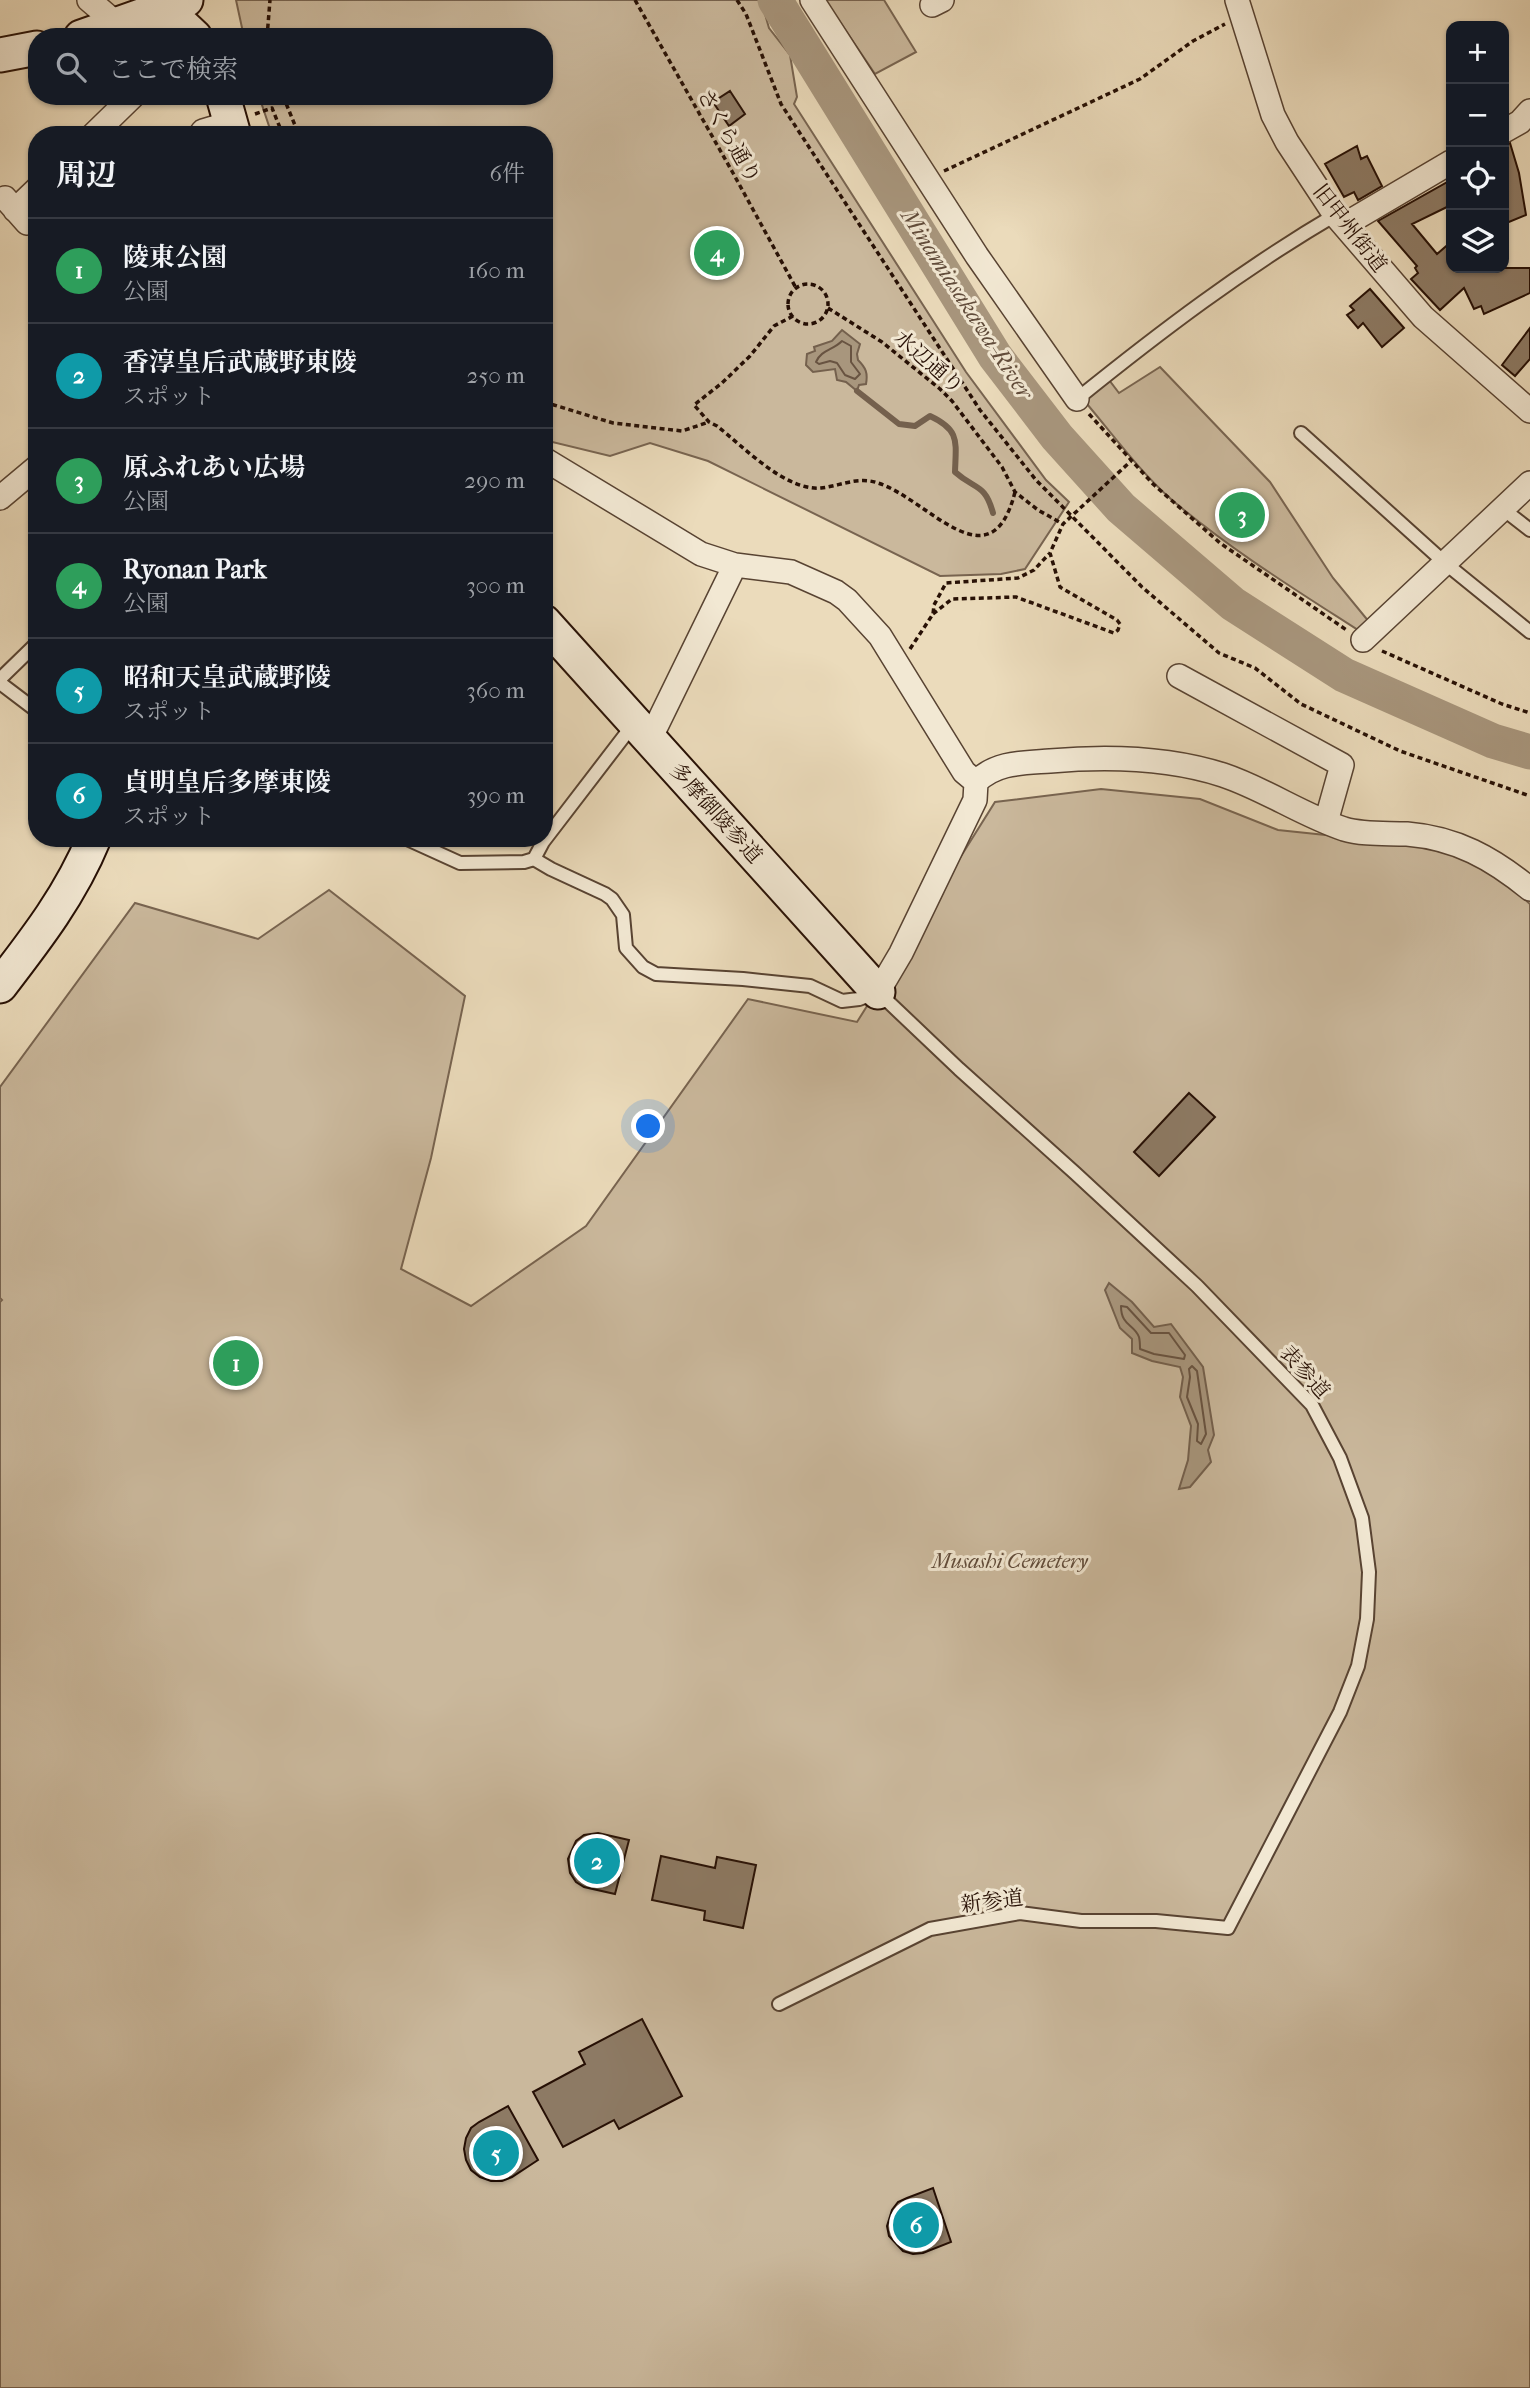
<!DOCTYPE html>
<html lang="ja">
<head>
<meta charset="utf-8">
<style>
	:root { --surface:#171b24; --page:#20242c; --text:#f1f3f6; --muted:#9ea1a6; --line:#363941; --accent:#8c9099 }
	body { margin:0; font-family:"IM FELL French Canon","Noto Serif JP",serif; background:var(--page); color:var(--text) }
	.controls { position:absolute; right:21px; top:21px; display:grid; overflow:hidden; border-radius:14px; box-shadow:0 2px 5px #0004 }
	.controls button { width:63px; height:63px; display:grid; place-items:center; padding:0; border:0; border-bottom:2px solid var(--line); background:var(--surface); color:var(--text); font:35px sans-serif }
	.you { position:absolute; left:649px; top:1127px; width:24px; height:24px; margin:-18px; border:5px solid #fff; border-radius:50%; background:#1a73e8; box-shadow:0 0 0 10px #1a73e833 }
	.badge { display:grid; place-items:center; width:46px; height:46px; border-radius:50%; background:var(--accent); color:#fff; font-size:23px; font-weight:700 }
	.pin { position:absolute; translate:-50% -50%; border:4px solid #fff; box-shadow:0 2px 7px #0006 }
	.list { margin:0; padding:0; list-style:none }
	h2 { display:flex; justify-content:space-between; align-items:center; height:91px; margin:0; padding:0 28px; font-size:30px }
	h2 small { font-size:23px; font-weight:400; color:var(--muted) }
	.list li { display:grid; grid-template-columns:46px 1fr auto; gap:21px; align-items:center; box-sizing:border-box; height:105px; padding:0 28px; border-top:2px solid var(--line) }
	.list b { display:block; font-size:26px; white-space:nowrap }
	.list p { margin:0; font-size:23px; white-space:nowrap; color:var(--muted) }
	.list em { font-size:23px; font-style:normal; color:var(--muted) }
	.icon { flex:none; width:38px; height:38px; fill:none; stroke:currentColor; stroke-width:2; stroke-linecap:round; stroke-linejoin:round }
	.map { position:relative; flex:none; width:1530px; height:2388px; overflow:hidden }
	.search { position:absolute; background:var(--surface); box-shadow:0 2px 5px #0004; left:28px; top:28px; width:525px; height:77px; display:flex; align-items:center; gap:18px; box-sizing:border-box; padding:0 24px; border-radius:28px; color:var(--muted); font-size:26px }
	.panel { position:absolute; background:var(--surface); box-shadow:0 2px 5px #0004; left:28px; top:126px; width:525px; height:721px; border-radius:28px }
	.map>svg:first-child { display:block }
	.green { fill:#cab89c; stroke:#786450; stroke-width:2 }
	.water { fill:#a8967d; stroke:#74604d; stroke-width:2 }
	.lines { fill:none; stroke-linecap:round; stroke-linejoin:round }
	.shore { stroke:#685341; stroke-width:2 }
	.stream { stroke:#74604d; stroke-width:6 }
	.river { stroke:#a8967d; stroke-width:35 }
	.building { fill:#8d7a64; stroke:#271005; stroke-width:2 }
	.lane-casing { stroke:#584332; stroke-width:16 }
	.street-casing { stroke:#584332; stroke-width:26 }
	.secondary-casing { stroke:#271005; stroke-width:37 }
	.path { stroke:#271005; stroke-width:3.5; stroke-dasharray:5 3.5; stroke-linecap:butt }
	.lane { stroke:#f2e8d3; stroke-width:12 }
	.street { stroke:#f2e8d3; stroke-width:23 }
	.secondary { stroke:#f2e8d3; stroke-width:33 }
	.labels { text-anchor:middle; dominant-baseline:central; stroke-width:6; stroke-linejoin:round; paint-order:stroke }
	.street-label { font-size:21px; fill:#271005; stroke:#f2e8d3 }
	.park-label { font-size:21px; font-style:italic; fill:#604b3a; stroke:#f2e8d3 }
	.water-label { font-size:23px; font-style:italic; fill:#614c3b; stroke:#f2e8d3 }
</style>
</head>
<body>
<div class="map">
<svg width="1530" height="2388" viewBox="0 0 1530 2388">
	<rect width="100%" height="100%" fill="#ebdbbb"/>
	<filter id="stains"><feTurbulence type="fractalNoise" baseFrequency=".00286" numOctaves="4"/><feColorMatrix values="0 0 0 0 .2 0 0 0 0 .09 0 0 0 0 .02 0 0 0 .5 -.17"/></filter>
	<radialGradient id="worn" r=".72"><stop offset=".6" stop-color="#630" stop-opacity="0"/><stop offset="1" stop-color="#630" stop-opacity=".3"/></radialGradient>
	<path class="green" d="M236,0H761L769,28L790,55L797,97L794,104L966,372L1046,480L1069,502L1025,569L1001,574L940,576L708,461L650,443L610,456L544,440V135H272L259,96H544V37H244Z
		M825,0H884L916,52L875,74Z
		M1160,367L1270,482L1333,578L1370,623L1361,632C1296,590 1231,550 1172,500C1140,472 1114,436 1087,404V397L1109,380L1119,393Z
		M1101,789L1200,799L1278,830L1440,847L1476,857L1530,904V2388H0V1302L2,1300L0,1298V1087L135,903L258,939L329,890L465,996L431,1158L401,1269L471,1306L586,1226L748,999L857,1022L995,802Z"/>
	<path class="water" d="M842,330L860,344L857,354L858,360C866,368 868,373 866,384L859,385L857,391L846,382L837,380L835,369L813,372L806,365L807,354L815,351L814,347L832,341Z
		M1109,1283L1132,1302L1154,1327L1171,1324L1203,1367L1214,1435L1208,1450L1211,1462L1190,1487L1179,1489L1188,1460L1191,1426L1180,1397L1183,1377L1180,1367L1152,1361L1132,1353V1339L1120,1328L1105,1290Z"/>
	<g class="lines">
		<path class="shore" d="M842,341L851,346V362L860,374L855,379L845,375L837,363L830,361L819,364L816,362C821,350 833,350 842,341Z
			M1121,1306L1127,1307L1151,1333H1169L1185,1355L1184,1359L1154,1354L1140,1349C1140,1345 1140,1341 1139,1337C1134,1324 1121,1326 1121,1306Z
			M1192,1366L1197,1371L1206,1434L1201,1444L1197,1441L1198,1424L1187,1397L1190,1377L1189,1369Z"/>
		<path class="stream" d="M857,391L899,424L915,426L930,416C960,430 956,441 955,472C975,490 985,483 993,513"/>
		<path class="river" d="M775,0L995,356L1057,437L1121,508L1233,604L1344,675L1493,741L1530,752"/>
	</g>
	<path class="building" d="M730,91L745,114L729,126L713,102Z
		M1510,143L1519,173L1526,215L1504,224V145Z
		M1357,146L1361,159L1367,156L1382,186L1358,200L1354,192L1344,197L1325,164Z
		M1451,180V205L1412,224L1437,254L1451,242V268H1530V293L1484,314L1481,306L1474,309L1464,288L1440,310L1411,279L1418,273L1415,268L1417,266L1378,221Z
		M1370,289L1404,328L1382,347L1363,323L1358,328L1347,315L1354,310L1350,306Z
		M1530,328V359L1515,376L1502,365Z
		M1189,1093L1215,1117L1159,1176L1134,1152Z
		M598,1833L629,1840L615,1894L584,1887L576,1882L570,1873L568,1859L576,1841L584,1835Z
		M661,1856L715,1868L717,1857L756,1865L743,1928L704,1920L705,1911L652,1900Z
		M642,2019L682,2096L619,2129L614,2120L563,2147L533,2092L585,2064L579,2052Z
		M508,2106L538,2160L512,2177L502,2181H491L480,2177L471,2170L466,2160L464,2149L466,2138L471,2128L479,2122Z
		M933,2188L951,2242L923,2253L913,2254L903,2251L889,2236L887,2226L892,2210L898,2202L907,2198Z"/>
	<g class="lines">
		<g class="lane-casing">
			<path id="lane" d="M1077,399C1160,332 1243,269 1335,215
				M1301,433L1445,563L1530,632
				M1503,509L1530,530
				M0,679L37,643
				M0,683L37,711
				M405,838L460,863L524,862L534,859L543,842L635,722
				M534,859L551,869L605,894L612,899L623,915L626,948L643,967L656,974L743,979L810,986L842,1001L859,999L878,992L959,1069L1075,1173L1197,1286L1312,1405L1340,1458L1362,1518L1369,1572L1367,1619L1358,1666L1340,1712L1228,1928L1156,1921H1081L1020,1913L930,1929L779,2004"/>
		</g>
		<g class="street-casing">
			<path id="street" d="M89,0L117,24
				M812,0L977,256L1077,399
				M1237,0L1273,115L1287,142L1335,215L1423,317L1530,411
				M932,5L942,0
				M1504,131L1520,122L1530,111
				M93,135L133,96
				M200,135L203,131L230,123
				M5,198L27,223
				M15,210L37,189
				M1344,225L1451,162
				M544,459L701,554L735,565L791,572L836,592L847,600L880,636L964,772L976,782
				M0,498L37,467
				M1363,640L1530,483
				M1179,676L1342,765L1326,822
				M650,739L735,565
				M878,992L901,953L975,800L976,782C996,762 1022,763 1050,761C1107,756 1167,757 1223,775C1265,789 1302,815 1344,829C1364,835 1386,833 1407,834C1456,838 1492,858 1530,889"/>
		</g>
		<g class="secondary-casing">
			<path id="secondary" d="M162,0L155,11L178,21L195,37
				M81,37L186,0
				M0,55L37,48
				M223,96L234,135
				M544,622L878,992
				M0,986C37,938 71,894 94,838"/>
		</g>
		<path class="path" d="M635,0L733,173L796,288
			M737,0L746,14L781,104L980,410L1036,480L1142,587L1219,653L1255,668L1301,704L1400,751L1530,796
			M267,37L270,0
			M283,96L299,135
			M255,114L272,108L283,135
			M944,171L1140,79L1193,41L1225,24
			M788 304a20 20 0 1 1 40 0a20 20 0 1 1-40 0Z
			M828,308L882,342L940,389L952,401L1002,467L1015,492L1038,510L1063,524
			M793,316L774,326L750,356L722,383L694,405L709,422L717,426C744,447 785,491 821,488C840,486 858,476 878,483C928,499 991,587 1015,492
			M544,402L613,423L682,431L709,422
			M1089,414L1153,484L1220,543L1348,631
			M933,614L952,599L1016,597L1114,633L1118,630L1120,624L1117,620L1060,587L1050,553L1063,524L1131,461
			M910,649L933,614L934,605L946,583L1018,578L1034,570L1049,554
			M1382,651L1502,704L1530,713"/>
		<use href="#lane" class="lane"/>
		<use href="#street" class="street"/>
		<use href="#secondary" class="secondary"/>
	</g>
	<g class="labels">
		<g class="street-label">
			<text transform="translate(729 136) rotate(60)">さくら通り</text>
			<text transform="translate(1350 228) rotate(52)">旧甲州街道</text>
			<text transform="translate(929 362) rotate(41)">水辺通り</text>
			<text transform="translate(716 813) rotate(48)">多摩御陵参道</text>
			<text transform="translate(1305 1372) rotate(48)">表参道</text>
			<text transform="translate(992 1901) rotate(-7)">新参道</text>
		</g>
		<g class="park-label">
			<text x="1010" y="1561">Musashi Cemetery</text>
		</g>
		<g class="water-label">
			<text transform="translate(967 304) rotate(57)">Minamiasakawa-River</text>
		</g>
	</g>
	<rect width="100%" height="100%" filter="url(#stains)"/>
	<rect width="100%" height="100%" fill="url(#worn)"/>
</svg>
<div class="controls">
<button>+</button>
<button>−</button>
<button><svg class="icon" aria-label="locate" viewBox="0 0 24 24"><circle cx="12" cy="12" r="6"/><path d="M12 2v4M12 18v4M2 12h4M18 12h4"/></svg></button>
<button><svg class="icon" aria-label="layers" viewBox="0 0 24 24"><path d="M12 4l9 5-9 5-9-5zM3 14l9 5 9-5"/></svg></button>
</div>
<div class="you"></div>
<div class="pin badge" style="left:236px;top:1363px;background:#2e9e5b">1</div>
<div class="pin badge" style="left:597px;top:1861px;background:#0f9aa8">2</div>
<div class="pin badge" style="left:1242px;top:515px;background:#2e9e5b">3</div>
<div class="pin badge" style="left:717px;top:253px;background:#2e9e5b">4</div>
<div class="pin badge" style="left:496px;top:2153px;background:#0f9aa8">5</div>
<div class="pin badge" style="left:916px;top:2225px;background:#0f9aa8">6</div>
<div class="search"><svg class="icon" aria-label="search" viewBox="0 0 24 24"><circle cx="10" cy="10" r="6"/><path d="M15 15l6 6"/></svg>ここで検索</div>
<section class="panel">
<h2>周辺<small>6件</small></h2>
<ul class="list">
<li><span class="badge" style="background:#2e9e5b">1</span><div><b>陵東公園</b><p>公園</p></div><em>160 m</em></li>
<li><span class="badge" style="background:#0f9aa8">2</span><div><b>香淳皇后武蔵野東陵</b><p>スポット</p></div><em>250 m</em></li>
<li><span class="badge" style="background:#2e9e5b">3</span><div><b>原ふれあい広場</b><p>公園</p></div><em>290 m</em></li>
<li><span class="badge" style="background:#2e9e5b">4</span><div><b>Ryonan Park</b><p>公園</p></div><em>300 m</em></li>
<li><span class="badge" style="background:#0f9aa8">5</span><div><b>昭和天皇武蔵野陵</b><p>スポット</p></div><em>360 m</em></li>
<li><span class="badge" style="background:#0f9aa8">6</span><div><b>貞明皇后多摩東陵</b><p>スポット</p></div><em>390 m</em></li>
</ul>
</section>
</div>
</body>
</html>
